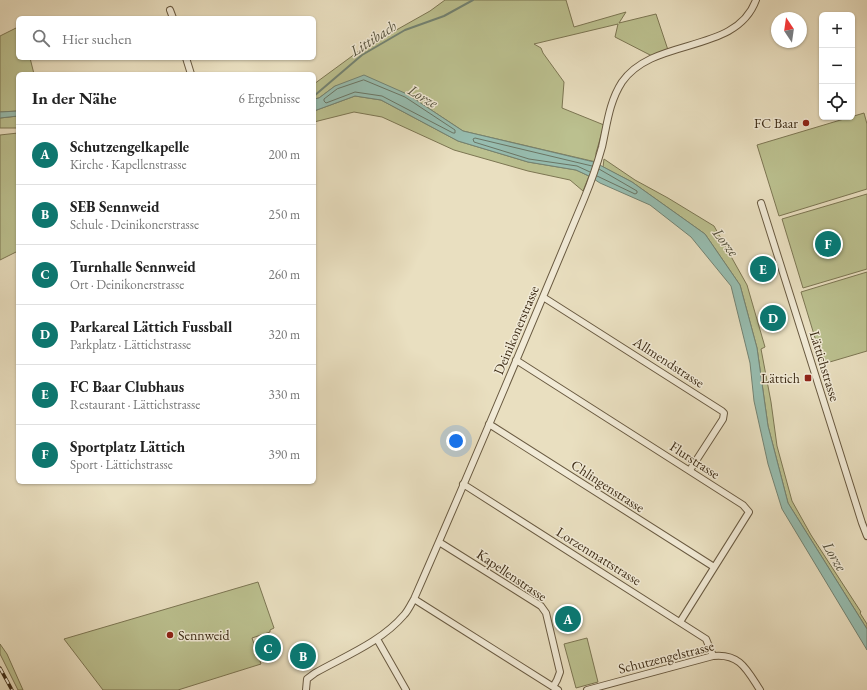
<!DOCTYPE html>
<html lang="de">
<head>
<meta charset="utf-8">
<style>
	:root { --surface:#fff; --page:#f2f2f2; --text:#222; --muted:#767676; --line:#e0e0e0; --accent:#0f766e }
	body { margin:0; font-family:"EB Garamond",serif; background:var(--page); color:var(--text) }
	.controls { position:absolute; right:12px; top:12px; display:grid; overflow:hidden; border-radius:6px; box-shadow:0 1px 3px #0004 }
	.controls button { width:36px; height:36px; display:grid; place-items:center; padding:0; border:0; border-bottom:1px solid var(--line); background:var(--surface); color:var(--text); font:20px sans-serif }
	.compass { position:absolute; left:771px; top:12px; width:36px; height:36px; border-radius:50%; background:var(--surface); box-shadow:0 1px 3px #0004; rotate:347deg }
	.you { position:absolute; left:456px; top:441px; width:14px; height:14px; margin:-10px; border:3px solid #fff; border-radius:50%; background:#1a73e8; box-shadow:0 0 0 6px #1a73e833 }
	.badge { display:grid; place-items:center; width:26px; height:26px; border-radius:50%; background:var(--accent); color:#fff; font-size:13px; font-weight:700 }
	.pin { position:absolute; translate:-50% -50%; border:2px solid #fff; box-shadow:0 1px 4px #0006 }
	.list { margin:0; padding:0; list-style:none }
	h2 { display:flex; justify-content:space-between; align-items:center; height:52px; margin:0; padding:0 16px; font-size:17px }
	h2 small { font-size:13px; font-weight:400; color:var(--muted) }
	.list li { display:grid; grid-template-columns:26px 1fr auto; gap:12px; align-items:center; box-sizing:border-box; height:60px; padding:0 16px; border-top:1px solid var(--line) }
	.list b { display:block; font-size:15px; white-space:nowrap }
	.list p { margin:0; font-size:13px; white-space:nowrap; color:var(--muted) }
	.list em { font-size:13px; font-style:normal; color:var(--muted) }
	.icon { flex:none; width:22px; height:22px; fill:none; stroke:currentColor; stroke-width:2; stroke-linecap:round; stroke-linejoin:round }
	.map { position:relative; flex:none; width:867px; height:690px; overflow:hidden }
	.search { position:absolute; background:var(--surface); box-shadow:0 1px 3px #0004; left:16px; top:16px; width:300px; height:44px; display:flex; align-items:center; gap:10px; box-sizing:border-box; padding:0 14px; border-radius:6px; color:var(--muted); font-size:15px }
	.panel { position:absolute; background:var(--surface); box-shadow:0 1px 3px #0004; left:16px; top:72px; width:300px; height:412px; border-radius:6px }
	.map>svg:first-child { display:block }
	.green { fill:#bbc08f; stroke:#7c7653 }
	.water { fill:#97bdb0; stroke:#738373 }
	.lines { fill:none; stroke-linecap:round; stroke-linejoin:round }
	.shore { stroke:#6a7564; stroke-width:1 }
	.stream { stroke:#738373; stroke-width:2 }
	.street-casing { stroke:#695a41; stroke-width:8 }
	.street { stroke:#f1ead6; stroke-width:6 }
	.rail-casing { stroke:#3e2d17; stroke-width:3.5 }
	.rail { stroke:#f1ead6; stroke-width:2; stroke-dasharray:6; stroke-linecap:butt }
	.poi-dot { fill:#8f2418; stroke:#f1ead6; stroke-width:1.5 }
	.labels { text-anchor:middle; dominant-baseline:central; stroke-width:3; stroke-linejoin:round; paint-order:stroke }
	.poi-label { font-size:14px; fill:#3e2d17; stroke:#f1ead6; text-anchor:end }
	.street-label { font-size:14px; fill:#3e2d17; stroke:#f1ead6 }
	.water-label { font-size:15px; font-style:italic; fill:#54513d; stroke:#f1ead6 }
</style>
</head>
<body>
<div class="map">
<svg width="867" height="690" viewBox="0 0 867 690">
	<rect width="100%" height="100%" fill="#e9dfc0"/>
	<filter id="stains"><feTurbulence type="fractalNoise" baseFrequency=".005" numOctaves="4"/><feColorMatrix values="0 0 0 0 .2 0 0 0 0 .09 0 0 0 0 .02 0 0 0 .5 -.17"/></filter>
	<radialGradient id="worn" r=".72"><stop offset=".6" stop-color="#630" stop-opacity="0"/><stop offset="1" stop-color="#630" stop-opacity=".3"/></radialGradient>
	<path class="green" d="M445,0H566L574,27L626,12L619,23L656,14L668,50L652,56L615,37L618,24L534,44L541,48L543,53L564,82L562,108L604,125L596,153V162L463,131L407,94L335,86L319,98L314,99V84L359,51L430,11Z
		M18,27V58H30L34,74H18V111L0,112V36Z
		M355,96L381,100L458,141L528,162L576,170L589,176L583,191L570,180L528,171L454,150L382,117L354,112L314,122V111Z
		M864,113L867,124V189L779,216L757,145Z
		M18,116V128H0V118Z
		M18,133V251L0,260V135Z
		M604,159L635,180L668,198L714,226L747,285L765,347L761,349L771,402L777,446L792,501L811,535L861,612L860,613L867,624V629L788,503L768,426L757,348L740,285L705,234L632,182L603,167Z
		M867,194V269L803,288L782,219Z
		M867,272V351L823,364L801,292Z
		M258,582L274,628L270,630V632L252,638L261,664L178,690H103L64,639Z
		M587,638L598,682L576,688L564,644Z
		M0,644L7,654L23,690H18L0,654Z"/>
	<path class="water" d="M364,75L407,94L463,131L594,162L632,182L705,234L740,285L757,348L768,426L788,503L867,629V650L782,509L768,464L754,401L750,363L731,286L691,237L650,205L600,183L589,176L576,170L528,162L458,141L381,100L355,96L314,111V99L319,98L335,86Z
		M18,111V116L0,118V112Z"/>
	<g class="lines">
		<path class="shore" d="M364,80L405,97L455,130V133H453L382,96L355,92L326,103L324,101V99L337,89Z
			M590,172L577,166L529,159L474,142L473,139L475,138L592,166
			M597,176L635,194L637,193V191L599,169"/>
		<path class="stream" d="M314,96L362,55L405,30L444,16L473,0"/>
		<g class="street-casing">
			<path id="street" d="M170,10L173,18
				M186,58L191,74
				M761,203L862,523L867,536
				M543,297L722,411L724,413L723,419L690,470
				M516,360L743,505L749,512L680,622
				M489,424L714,567
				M463,484L706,639L713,656
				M439,542L541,606L546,613L560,672L557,680L553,687
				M414,599L558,690
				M377,639L406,690
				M306,690L307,679L315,673C345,656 381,642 404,615C408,611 411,604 414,599C472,467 528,333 584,199C591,182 597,165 602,147C607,125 609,102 622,82C654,36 736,55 756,0
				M587,690L713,656C740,653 747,670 760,690"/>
		</g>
		<use href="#street" class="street"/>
		<g class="rail-casing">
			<path id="rail" d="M0,668L12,690"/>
		</g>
		<use href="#rail" class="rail"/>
	</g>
	<g class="poi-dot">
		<circle cx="806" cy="123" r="4"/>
		<rect x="804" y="374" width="8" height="8" rx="2"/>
		<circle cx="170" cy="635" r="4"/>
	</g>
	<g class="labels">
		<g class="poi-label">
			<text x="798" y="123">FC Baar</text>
			<text x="800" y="378">Lättich</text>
			<text x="178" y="635" text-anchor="start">Sennweid</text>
		</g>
		<g class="street-label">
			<text transform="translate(516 330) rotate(-67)">Deinikonerstrasse</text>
			<text transform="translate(669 362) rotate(33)">Allmendstrasse</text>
			<text transform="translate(825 366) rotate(73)">Lättichstrasse</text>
			<text transform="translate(695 460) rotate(33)">Flurstrasse</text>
			<text transform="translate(608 486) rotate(33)">Chlingenstrasse</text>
			<text transform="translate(599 556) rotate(32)">Lorzenmattstrasse</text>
			<text transform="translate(512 575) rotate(34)">Kapellenstrasse</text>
			<text transform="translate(666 657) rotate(-14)">Schutzengelstrasse</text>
		</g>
		<g class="water-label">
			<text transform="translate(373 38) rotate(-33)">Littibach</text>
			<text transform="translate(423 96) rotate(30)">Lorze</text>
			<text transform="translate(726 242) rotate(52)">Lorze</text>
			<text transform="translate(835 556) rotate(59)">Lorze</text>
		</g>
	</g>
	<rect width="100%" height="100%" filter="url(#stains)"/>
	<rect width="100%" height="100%" fill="url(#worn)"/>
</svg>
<div class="controls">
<button>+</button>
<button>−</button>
<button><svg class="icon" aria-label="locate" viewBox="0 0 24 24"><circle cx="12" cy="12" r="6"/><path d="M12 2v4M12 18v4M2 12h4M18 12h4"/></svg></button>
</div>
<svg class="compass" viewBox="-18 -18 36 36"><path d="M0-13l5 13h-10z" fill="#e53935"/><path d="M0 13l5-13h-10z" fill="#767676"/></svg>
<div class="you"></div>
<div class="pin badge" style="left:568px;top:619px">A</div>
<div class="pin badge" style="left:303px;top:656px">B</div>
<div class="pin badge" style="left:268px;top:648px">C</div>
<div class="pin badge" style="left:773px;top:318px">D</div>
<div class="pin badge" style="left:763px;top:269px">E</div>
<div class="pin badge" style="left:828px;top:244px">F</div>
<div class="search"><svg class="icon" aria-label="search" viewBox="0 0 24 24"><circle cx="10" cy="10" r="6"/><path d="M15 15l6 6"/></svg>Hier suchen</div>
<section class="panel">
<h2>In der Nähe<small>6 Ergebnisse</small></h2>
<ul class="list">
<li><span class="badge">A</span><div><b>Schutzengelkapelle</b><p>Kirche · Kapellenstrasse</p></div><em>200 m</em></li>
<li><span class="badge">B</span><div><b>SEB Sennweid</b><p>Schule · Deinikonerstrasse</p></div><em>250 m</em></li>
<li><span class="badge">C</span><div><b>Turnhalle Sennweid</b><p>Ort · Deinikonerstrasse</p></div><em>260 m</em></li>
<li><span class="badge">D</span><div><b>Parkareal Lättich Fussball</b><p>Parkplatz · Lättichstrasse</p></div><em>320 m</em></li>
<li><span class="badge">E</span><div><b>FC Baar Clubhaus</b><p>Restaurant · Lättichstrasse</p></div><em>330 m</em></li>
<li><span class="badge">F</span><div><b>Sportplatz Lättich</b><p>Sport · Lättichstrasse</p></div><em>390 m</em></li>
</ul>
</section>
</div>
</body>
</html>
